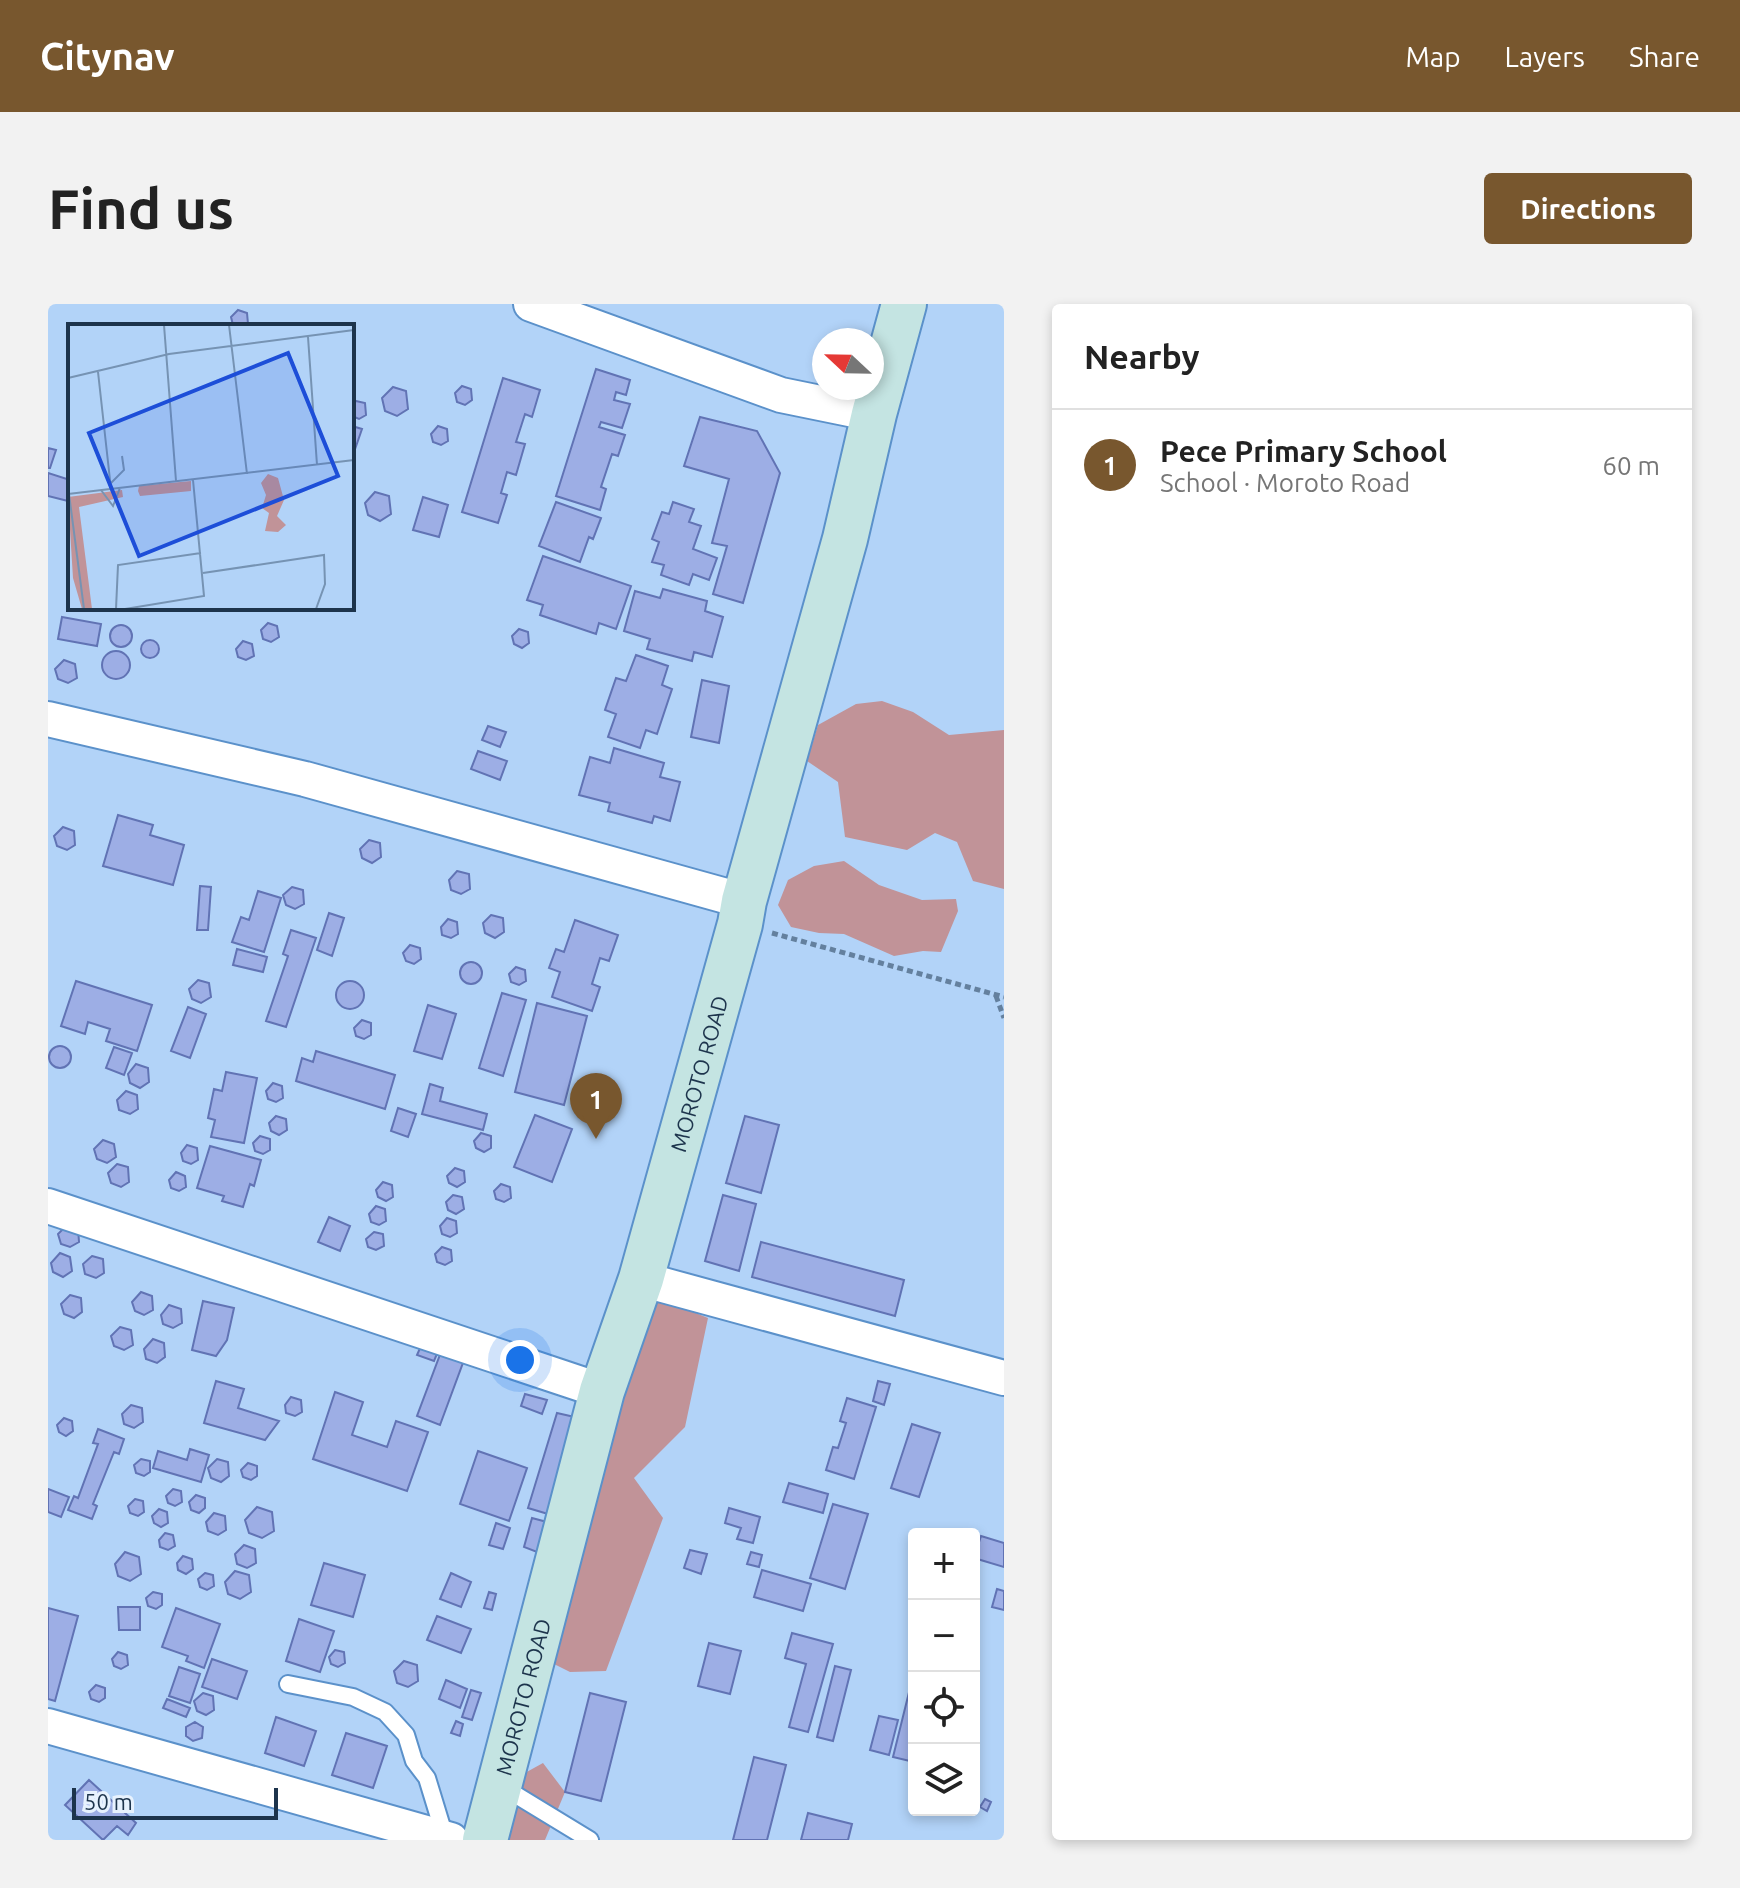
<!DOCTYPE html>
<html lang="en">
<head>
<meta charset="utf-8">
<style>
	:root { --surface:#fff; --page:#f2f2f2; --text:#222; --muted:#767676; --line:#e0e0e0; --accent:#78572e }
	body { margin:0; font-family:Ubuntu,sans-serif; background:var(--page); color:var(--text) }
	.controls { position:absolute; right:24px; bottom:24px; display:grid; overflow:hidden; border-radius:8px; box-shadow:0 4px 12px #0003 }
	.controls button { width:72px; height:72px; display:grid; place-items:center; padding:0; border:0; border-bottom:2px solid var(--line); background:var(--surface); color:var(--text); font:40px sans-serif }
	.compass { position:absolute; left:764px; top:24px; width:72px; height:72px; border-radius:50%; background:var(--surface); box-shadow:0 4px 12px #0003; rotate:292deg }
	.scale { position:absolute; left:24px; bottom:20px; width:206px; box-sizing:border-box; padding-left:8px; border:4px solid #1d344c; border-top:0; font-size:22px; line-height:28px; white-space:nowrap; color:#1d344c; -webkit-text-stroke:6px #e7f2fe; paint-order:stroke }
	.you { position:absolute; left:472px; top:1056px; width:28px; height:28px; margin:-20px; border:6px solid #fff; border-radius:50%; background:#1a73e8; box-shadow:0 0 0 12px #1a73e833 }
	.badge { display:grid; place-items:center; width:52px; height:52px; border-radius:50%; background:var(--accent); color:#fff; font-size:26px; font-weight:700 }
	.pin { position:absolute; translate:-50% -66px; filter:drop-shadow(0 2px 4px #0008) }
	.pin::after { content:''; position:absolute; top:42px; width:28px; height:24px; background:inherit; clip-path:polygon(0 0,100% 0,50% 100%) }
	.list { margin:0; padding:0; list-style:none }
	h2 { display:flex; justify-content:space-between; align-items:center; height:104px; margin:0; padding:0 32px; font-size:34px }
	h2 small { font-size:26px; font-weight:400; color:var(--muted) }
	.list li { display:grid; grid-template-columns:52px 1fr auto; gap:24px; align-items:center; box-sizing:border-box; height:112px; padding:0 32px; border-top:2px solid var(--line) }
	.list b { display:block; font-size:30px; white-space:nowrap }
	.list p { margin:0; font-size:26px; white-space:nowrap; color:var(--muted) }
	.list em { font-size:26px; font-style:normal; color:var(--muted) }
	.icon { flex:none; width:44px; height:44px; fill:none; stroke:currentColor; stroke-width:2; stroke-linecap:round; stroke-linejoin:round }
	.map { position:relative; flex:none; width:956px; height:1536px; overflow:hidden; border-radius:8px }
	header { display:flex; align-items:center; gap:48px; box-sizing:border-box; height:112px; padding:0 40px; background:var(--accent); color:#fff }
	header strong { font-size:38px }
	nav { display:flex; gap:44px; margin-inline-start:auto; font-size:28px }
	.intro { display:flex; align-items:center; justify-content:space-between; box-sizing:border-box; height:192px; padding:0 48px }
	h1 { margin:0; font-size:56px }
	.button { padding:20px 36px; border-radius:8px; background:var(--accent); color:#fff; font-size:28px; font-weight:700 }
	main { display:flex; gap:48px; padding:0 48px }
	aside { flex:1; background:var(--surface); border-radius:8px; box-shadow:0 4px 12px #0003 }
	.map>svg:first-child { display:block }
	.green { fill:#c19398 }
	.building { fill:#9daee5; stroke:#6173b4; stroke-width:2 }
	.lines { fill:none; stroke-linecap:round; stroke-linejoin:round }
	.lane-casing { stroke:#5b91ca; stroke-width:20 }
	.street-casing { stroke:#5b91ca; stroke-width:38 }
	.secondary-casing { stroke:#5b91ca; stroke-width:48 }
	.path { stroke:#64809e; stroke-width:5; stroke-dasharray:6 4; stroke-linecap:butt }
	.lane { stroke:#fff; stroke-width:16 }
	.street { stroke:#fff; stroke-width:34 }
	.secondary { stroke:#c4e4e2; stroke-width:44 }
	.labels { text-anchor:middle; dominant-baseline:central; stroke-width:6; stroke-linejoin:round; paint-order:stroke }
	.street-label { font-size:22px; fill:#1d344c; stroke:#e7f2fe }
	.inset-road { fill:none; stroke:#7693b3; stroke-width:2 }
	.view { fill:#1d4ed8; fill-opacity:0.15; stroke:#1d4ed8; stroke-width:4 }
	.inset-edge { fill:none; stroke:#1d344c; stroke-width:4 }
</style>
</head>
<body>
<header>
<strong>Citynav</strong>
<nav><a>Map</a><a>Layers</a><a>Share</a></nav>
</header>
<div class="intro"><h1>Find us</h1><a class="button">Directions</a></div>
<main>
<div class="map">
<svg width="956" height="1536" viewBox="0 0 956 1536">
	<rect width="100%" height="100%" fill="#b2d3f8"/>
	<path class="green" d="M834,397L865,408L901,431L956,426V585L925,577L909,538L887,529L859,546L797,533L790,478L759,457L770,421L808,400Z
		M796,557L831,581L874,596L908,595L910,607L893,648L875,647L846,652L796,630L771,629L743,623L730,601L740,576L766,562Z
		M596,988L660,1014L637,1123L586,1174L615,1214L558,1367L522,1368L488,1351Z
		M495,1459L517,1488L497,1536H445L466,1475Z"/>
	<path class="building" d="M190,6L199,9L200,20L197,22L185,21L183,13Z
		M548,65L582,76L578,91L568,88L566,96L582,100L574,124L553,118L551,123L577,131L570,152L564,150L553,183L558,185L552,206L508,192Z
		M455,74L492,86L484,113L477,110L468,138L477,140L468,171L459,168L453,189L459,191L450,219L414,208Z
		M414,82L423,85L424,96L417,101L409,98L407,89Z
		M345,83L358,87L360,105L349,112L337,107L334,94Z
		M308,97L317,99L318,111L311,115L304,112V101Z
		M652,113L709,127L732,169L695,299L665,290L679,242L664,239L681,175L636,162Z
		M304,122L314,125L304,154Z
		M390,122L399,125L400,137L393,141L385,138L383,130Z
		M0,144L8,146L2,164H0Z
		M0,169L22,176V189L20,197L0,192Z
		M327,188L341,192L343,210L332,217L320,211L317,199Z
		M375,193L400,201L391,233L365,226Z
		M508,198L553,214L545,235L541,233L532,258L491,242Z
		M625,198L646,205L641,218L653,222L645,245L669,254L661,276L645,270L641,281L613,271L616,261L604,258L611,238L604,235L614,208L621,210Z
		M495,252L583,282L568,325L551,319L548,330L492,311L495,301L479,296Z
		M615,285L659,297L657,307L675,313L664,353L646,348L644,357L599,345L602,335L576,327L587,287L612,294Z
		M14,313L53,320L49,342L10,335Z
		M220,319L229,322L231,333L223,338L215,335L213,326Z
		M62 332a11 11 0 1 1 22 0a11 11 0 1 1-22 0Z
		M471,325L480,328L481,339L474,344L466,340L464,332Z
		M93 345a9 9 0 1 1 18 0a9 9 0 1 1-18 0Z
		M195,337L204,340L206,352L198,356L190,353L188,345Z
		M54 361a14 14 0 1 1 28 0a14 14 0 1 1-28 0Z
		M588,351L620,362L614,381L624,385L609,430L598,426L592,444L560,433L568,410L557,406L568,374L578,377Z
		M16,356L27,360L29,374L20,379L10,375L7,365Z
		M654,376L681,382L671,439L643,433Z
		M440,422L458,428L452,443L434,436Z
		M566,444L616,459L612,473L632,478L622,517L606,512L604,519L560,507L562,499L531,491L542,453L562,459Z
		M430,447L459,457L452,476L423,465Z
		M70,511L105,521L102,531L136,541L125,581L55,562Z
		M15,523L26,527L27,541L19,546L9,542L6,532Z
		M321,536L332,539L333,553L324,559L314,554L312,545Z
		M409,567L421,570L422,585L413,590L403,586L401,576Z
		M152,582L163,583L160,626H149Z
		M244,583L255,586L256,600L247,605L238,601L235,591Z
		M210,587L233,594L216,648L184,638L193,613L201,616Z
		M281,609L296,614L284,652L269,646Z
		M443,611L455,614L456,628L447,634L437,629L435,619Z
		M400,615L409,618L410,630L403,634L394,631L393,623Z
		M527,616L570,631L561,657L552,654L544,680L552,683L544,707L504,693L512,668L501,664L508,645L516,648Z
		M243,626L268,634L238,723L218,717L240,652L235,650Z
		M362,641L372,644L373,655L366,660L358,657L355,649Z
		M189,645L219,653L215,668L185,661Z
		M412 669a11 11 0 1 1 22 0a11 11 0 1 1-22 0Z
		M468,663L477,666L478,677L471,681L463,678L461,670Z
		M150,676L161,679L163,693L153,699L144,695L141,685Z
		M28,677L104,701L89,747L58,737L62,725L40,718L37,730L13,722Z
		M288 691a14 14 0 1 1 28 0a14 14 0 1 1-28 0Z
		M454,689L478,696L455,772L431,764Z
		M489,699L539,712L516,801L467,788Z
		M380,701L408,710L394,755L366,747Z
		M140,703L158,710L142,754L123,747Z
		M314,716L323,719V731L316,735L308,732L306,724Z
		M1 753a11 11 0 1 1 22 0a11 11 0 1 1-22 0Z
		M66,743L84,749L76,771L58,764Z
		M268,747L347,771L337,805L248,777L254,754L265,758Z
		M88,760L100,764L101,778L92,784L82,779L80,770Z
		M178,768L209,774L196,839L163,833L167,816L160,814L166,785L174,787Z
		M225,779L234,782L235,794L228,798L220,795L218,787Z
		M382,780L395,784L392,797L439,810L435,826L374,810Z
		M78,787L89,791L90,805L82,810L71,806L69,796Z
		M350,804L368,810L360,833L343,827Z
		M487,811L524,825L504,878L466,863Z
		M228,812L238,815L239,826L231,831L223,827L221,819Z
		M697,812L731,821L713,889L678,879Z
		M433,829L443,832V844L436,848L428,844L426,837Z
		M212,832L222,835V846L215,850L207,847L205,839Z
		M55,836L66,840L68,853L59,859L49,855L46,845Z
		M139,841L149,844L150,856L143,860L135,857L133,849Z
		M162,842L213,856L206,882L202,880L195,903L174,897L176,892L149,884Z
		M69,860L80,863L81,878L73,883L63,879L60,869Z
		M407,864L416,867L417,878L409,883L401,879L399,872Z
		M128,868L137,872L138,883L131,887L123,884L121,876Z
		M335,878L344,881L345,893L338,897L330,893L328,886Z
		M453,880L462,883L463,894L456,898L448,895L446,887Z
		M405,891L414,893L416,905L408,910L400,906L398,898Z
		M675,891L708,900L691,967L657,957Z
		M328,902L337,905L338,917L331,921L323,918L321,910Z
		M281,913L302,922L292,947L270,938Z
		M399,914L408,917L409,929L402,933L394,930L392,922Z
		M19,921L30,924L31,938L22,943L13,940L10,930Z
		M326,928L335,930L336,942L328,946L320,943L318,935Z
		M713,938L856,976L847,1012L704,973Z
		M394,943L403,946L404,957L397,961L389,958L387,950Z
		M12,949L22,953L24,967L15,973L5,968L3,959Z
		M44,952L55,955L56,969L48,974L37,970L35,960Z
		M93,988L104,992L105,1006L96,1011L87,1007L84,998Z
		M22,991L33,994L34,1008L26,1014L16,1010L13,1000Z
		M155,997L186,1004L179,1036L168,1052L144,1046Z
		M121,1001L133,1005L134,1019L125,1024L115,1020L113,1011Z
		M72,1023L83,1026L85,1041L76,1046L66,1042L63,1032Z
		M377,1033L393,1040L386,1057L369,1051Z
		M105,1035L116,1039L117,1053L109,1059L98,1055L96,1045Z
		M393,1048L416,1056L392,1121L369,1112Z
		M168,1077L196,1085L190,1104L231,1117L217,1136L156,1119Z
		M830,1077L842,1080L836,1101L825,1097Z
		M287,1088L315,1098L304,1131L339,1143L348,1117L380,1128L359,1187L265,1155Z
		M477,1090L499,1096L494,1110L473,1102Z
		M243,1093L253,1096L254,1108L247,1112L238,1109L237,1101Z
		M799,1094L828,1103L806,1175L778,1166L785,1143L790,1144L798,1119L792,1117Z
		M83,1101L94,1104L95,1118L86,1124L76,1120L74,1110Z
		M509,1109L531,1114L500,1210L480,1204Z
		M16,1114L24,1117L25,1127L18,1132L11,1128L9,1121Z
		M864,1120L892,1129L871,1193L843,1184Z
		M50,1125L76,1135L71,1150L66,1148L45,1200L49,1202L44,1215L20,1206L26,1192L30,1194L50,1140L45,1139Z
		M142,1145L161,1151L153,1178L105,1164L110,1147L139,1156Z
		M430,1147L479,1164L461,1217L412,1200Z
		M93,1155L102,1157V1168L96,1172L88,1169L86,1161Z
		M169,1155L180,1158L181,1172L173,1178L163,1174L160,1164Z
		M200,1159L209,1162V1172L203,1176L195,1173L193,1166Z
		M741,1179L780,1190L775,1209L735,1198Z
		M0,1185L21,1193L13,1213L0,1208Z
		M125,1185L133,1187L134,1198L127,1202L120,1199L118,1192Z
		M148,1191L157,1194V1204L151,1209L143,1206L141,1198Z
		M87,1195L95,1197L96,1208L90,1212L82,1209L80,1202Z
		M785,1200L820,1210L797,1285L762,1274Z
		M209,1203L224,1208L226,1227L214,1234L201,1229L197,1216Z
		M681,1204L712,1213L705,1239L689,1235L693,1224L677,1219Z
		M111,1205L119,1208L120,1219L113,1223L106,1219L104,1212Z
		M166,1209L177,1212L178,1226L170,1231L160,1227L158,1218Z
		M484,1214L499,1218L489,1248L476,1243Z
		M448,1219L462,1224L455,1245L441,1241Z
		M117,1229L125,1231L127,1242L120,1246L112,1243L111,1236Z
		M933,1232L956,1239V1263L926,1254Z
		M196,1241L207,1245L208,1259L199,1264L189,1260L187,1250Z
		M642,1246L659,1250L653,1270L636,1264Z
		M77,1248L91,1253L93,1270L82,1277L70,1272L67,1260Z
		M703,1248L714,1251L711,1263L699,1260Z
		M135,1252L144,1255L145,1265L138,1270L130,1266L129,1259Z
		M276,1259L317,1271L305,1313L263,1301Z
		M714,1266L763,1280L755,1307L706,1293Z
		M187,1267L201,1271L203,1288L192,1295L180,1290L177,1278Z
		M157,1269L165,1271L166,1282L159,1286L152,1283L150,1275Z
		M403,1269L423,1278L413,1303L392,1295Z
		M949,1285L956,1287V1306L944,1303Z
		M105,1288L114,1290V1301L108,1305L100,1302L98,1294Z
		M441,1288L448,1290L444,1306L436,1304Z
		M70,1303H92V1326H71Z
		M0,1304L30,1312L7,1397L0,1395Z
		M128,1304L172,1320L156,1364L138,1357L140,1352L114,1343Z
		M389,1312L423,1325L413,1349L379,1336Z
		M251,1315L286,1327L272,1368L238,1357Z
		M744,1329L785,1340L760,1428L741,1423L758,1360L737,1354Z
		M661,1339L693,1347L682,1390L650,1382Z
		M287,1346L296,1348L297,1359L290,1363L283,1360L281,1353Z
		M70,1348L79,1351L80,1361L73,1365L66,1362L64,1355Z
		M164,1355L199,1367L189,1395L154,1383Z
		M356,1357L369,1361L370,1377L360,1383L349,1379L346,1367Z
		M787,1362L803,1366L785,1437L769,1433Z
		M131,1363L152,1370L142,1399L121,1392Z
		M865,1372H866V1458L845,1453Z
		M398,1376L419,1385L412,1404L391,1395Z
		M48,1381L57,1384V1394L51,1398L43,1395L41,1388Z
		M423,1386L433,1389L424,1416L414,1413Z
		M155,1389L165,1392L166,1406L158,1411L149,1407L146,1397Z
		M542,1389L578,1398L553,1497L517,1488Z
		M119,1395L142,1404L138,1413L115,1404Z
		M831,1412L850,1416L841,1451L822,1446Z
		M228,1413L268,1427L256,1462L217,1449Z
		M408,1417L415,1420L412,1432L403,1429Z
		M147,1418L155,1423L154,1434L145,1437L138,1432V1423Z
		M298,1429L339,1442L325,1484L284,1471Z
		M706,1453L738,1461L719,1536H685Z
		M41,1476L88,1519L80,1531L69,1522L55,1536L17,1501Z
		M937,1495L943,1498L939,1507L932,1503Z
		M760,1509L804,1520L800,1536H753Z"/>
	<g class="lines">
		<g class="lane-casing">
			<path id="lane" d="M240,1380L305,1393L337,1408L358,1431L366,1457L379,1474L397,1533
				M455,1483L542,1536"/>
		</g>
		<g class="street-casing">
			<path id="street" d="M483,0L733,91L826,110
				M0,415L257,475L696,597
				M0,902L554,1087
				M593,975L956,1074
				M0,1422L403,1536"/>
		</g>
		<g class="secondary-casing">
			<g id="secondary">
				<path id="s1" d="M437,1536L554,1087L593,975L692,620L696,597L797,235L826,110L856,0"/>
			</g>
		</g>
		<path class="path" d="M724,629L956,693
			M948,692L956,714"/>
		<use href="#lane" class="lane"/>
		<use href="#street" class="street"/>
		<use href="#secondary" class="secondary"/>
	</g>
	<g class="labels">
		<g class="street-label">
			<text stroke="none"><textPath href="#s1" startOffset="796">MOROTO ROAD</textPath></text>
			<text stroke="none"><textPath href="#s1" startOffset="148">MOROTO ROAD</textPath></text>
		</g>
	</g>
	<g transform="translate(20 20)">
		<rect width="286" height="286" fill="#b2d3f8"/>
		<path d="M200,150L210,154L216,176L209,192L218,201L210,208L197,207L201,189L194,184L198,171L193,159ZM123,157V167L72,172L70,167L71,162ZM54,166L55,173L11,183L24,285H14L5,254L0,173Z" fill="#c19398"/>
		<path class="inset-road" d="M96,1L108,157M161,1L179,150M240,13L249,141M30,48L43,165M0,54L101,30L286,6M42,160L56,146L54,132M33,166L45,182L52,164M0,170L286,136M1,170L16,285M135,249L256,231L257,260L248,285M48,285L50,241L133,229M57,285L136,272L125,156"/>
		<path class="view" d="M220,29L270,152L71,232L21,109Z"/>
		<rect width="286" height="286" class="inset-edge"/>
	</g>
</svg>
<div class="controls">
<button>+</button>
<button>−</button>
<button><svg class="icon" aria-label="locate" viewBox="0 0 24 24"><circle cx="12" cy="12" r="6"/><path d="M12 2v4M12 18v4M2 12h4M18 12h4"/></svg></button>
<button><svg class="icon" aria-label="layers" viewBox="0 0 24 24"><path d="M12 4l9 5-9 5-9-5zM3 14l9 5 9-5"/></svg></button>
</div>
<svg class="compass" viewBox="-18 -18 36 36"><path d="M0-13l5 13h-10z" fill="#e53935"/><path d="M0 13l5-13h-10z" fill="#767676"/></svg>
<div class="scale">50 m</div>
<div class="you"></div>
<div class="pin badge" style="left:548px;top:835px">1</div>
</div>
<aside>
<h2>Nearby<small></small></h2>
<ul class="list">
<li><span class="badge">1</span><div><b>Pece Primary School</b><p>School · Moroto Road</p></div><em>60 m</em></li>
</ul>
</aside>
</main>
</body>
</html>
